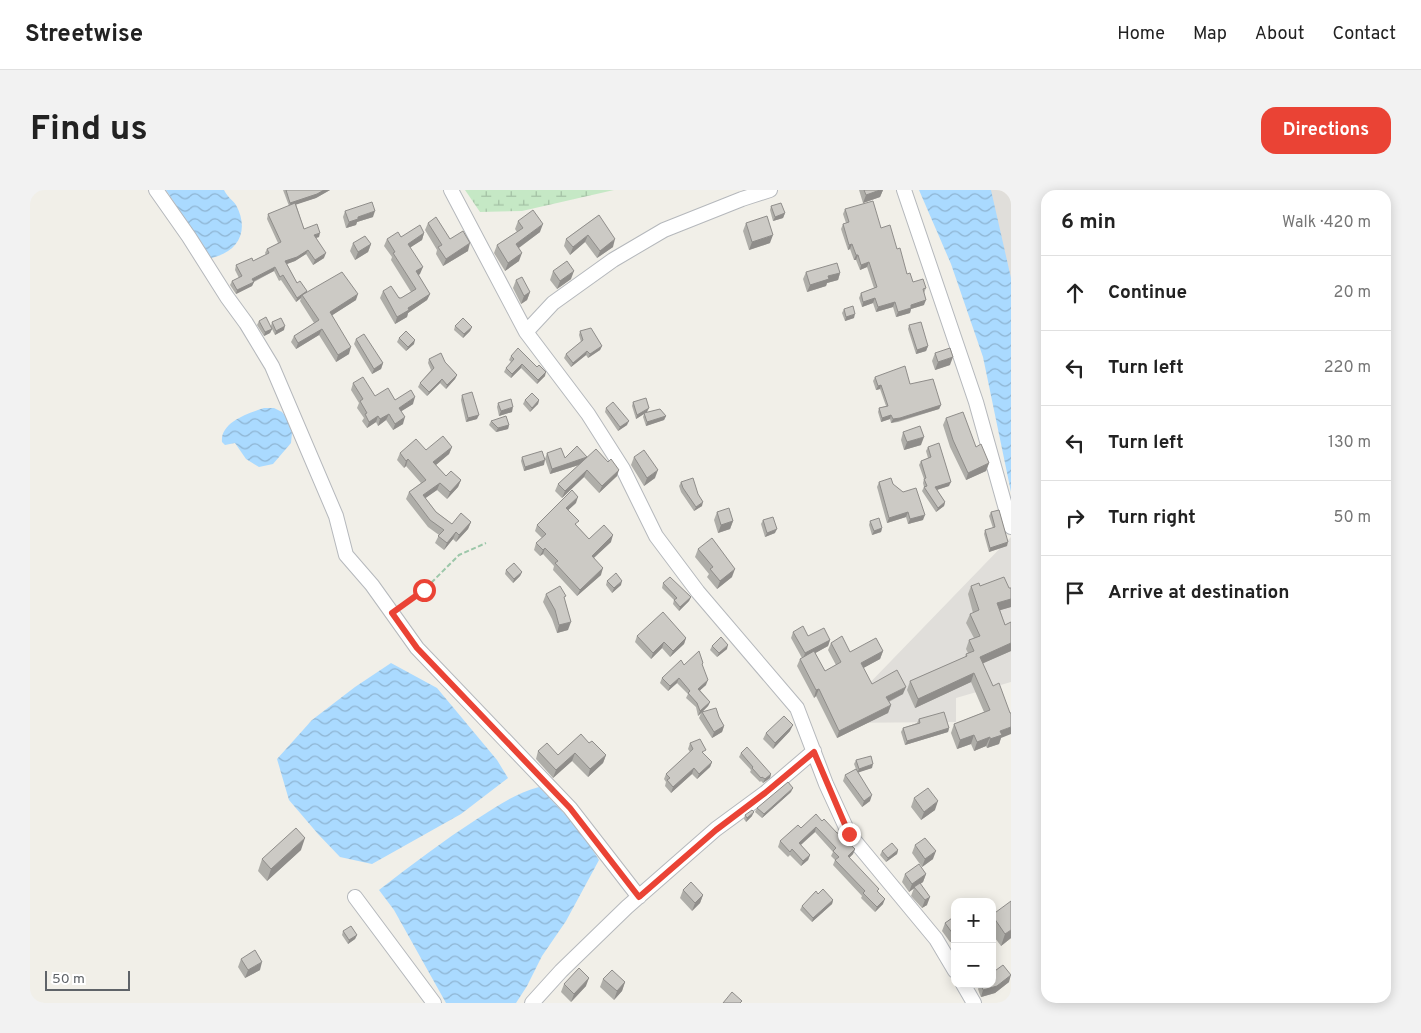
<!DOCTYPE html>
<html lang="en">
<head>
<meta charset="utf-8">
<style>
	:root { --surface:#fff; --page:#f2f2f2; --text:#222; --muted:#767676; --line:#e0e0e0; --accent:#ea4335 }
	body { margin:0; font-family:Overpass,sans-serif; background:var(--page); color:var(--text) }
	.controls { position:absolute; right:15px; bottom:15px; display:grid; overflow:hidden; border-radius:10px; box-shadow:0 2px 12px #0003 }
	.controls button { width:45px; height:45px; display:grid; place-items:center; padding:0; border:0; border-bottom:1px solid var(--line); background:var(--surface); color:var(--text); font:25px sans-serif }
	.scale { position:absolute; left:15px; bottom:12px; width:85px; box-sizing:border-box; padding-left:5px; border:2px solid #5f6368; border-top:0; font-size:14px; line-height:18px; white-space:nowrap; color:#5f6368; -webkit-text-stroke:4px #fff; paint-order:stroke }
	.stop { position:absolute; width:15px; height:15px; margin:-11px; border:4px solid #ea4335; border-radius:50%; background:#fff }
	.stop.end { background:#ea4335; border-color:#fff; box-shadow:0 1px 5px #0008 }
	.list { margin:0; padding:0; list-style:none }
	h2 { display:flex; justify-content:space-between; align-items:center; height:65px; margin:0; padding:0 20px; font-size:21px }
	h2 small { font-size:16px; font-weight:400; color:var(--muted) }
	.list li { display:grid; grid-template-columns:32px 1fr auto; gap:15px; align-items:center; box-sizing:border-box; height:75px; padding:0 20px; border-top:1px solid var(--line) }
	.list b { display:block; font-size:19px; white-space:nowrap }
	.list em { font-size:16px; font-style:normal; color:var(--muted) }
	.icon { flex:none; width:28px; height:28px; fill:none; stroke:currentColor; stroke-width:2; stroke-linecap:round; stroke-linejoin:round }
	.map { position:relative; flex:none; width:981px; height:813px; overflow:hidden; border-radius:15px }
	header { display:flex; align-items:center; gap:30px; box-sizing:border-box; height:70px; padding:0 25px; background:var(--surface); border-bottom:1px solid var(--line) }
	header strong { font-size:24px }
	nav { display:flex; gap:28px; margin-inline-start:auto; font-size:18px }
	.intro { display:flex; align-items:center; justify-content:space-between; box-sizing:border-box; height:120px; padding:0 30px }
	h1 { margin:0; font-size:35px }
	.button { padding:12px 22px; border-radius:15px; background:var(--accent); color:#fff; font-size:18px; font-weight:700 }
	main { display:flex; gap:30px; padding:0 30px }
	aside { flex:1; background:var(--surface); border-radius:15px; box-shadow:0 2px 12px #0003 }
	.map>svg:first-child { display:block }
	.industrial { fill:#e0deda }
	.wetland { fill:url(#wetland-marsh) }
	.water { fill:url(#water-waves) }
	.lines { fill:none; stroke-linecap:round; stroke-linejoin:round }
	.street-casing { stroke:#b5b8bc; stroke-width:16 }
	.path { stroke:#9cc7a9; stroke-width:2; stroke-dasharray:5 2.5; stroke-linecap:butt }
	.street { stroke:#fff; stroke-width:14 }
	.wall { fill:#afaea9 }
	.shaded-wall { fill:#8f8d8a }
	.building { fill:#cccac5; stroke:#8f8d8a }
	.route { stroke:#ea4335; stroke-width:6 }
</style>
</head>
<body>
<header>
<strong>Streetwise</strong>
<nav><a>Home</a><a>Map</a><a>About</a><a>Contact</a></nav>
</header>
<div class="intro"><h1>Find us</h1><a class="button">Directions</a></div>
<main>
<div class="map">
<svg width="981" height="813" viewBox="0 0 981 813">
	<defs>
		<pattern id="wetland-marsh" width="20" height="14" patternUnits="userSpaceOnUse" patternTransform="scale(1.25)"><rect width="20" height="14" fill="#c5e8c5"/><path d="M1 5h8M5 5V1M11 12h8M15 12V8" fill="none" stroke="#a3c0a4"/></pattern>
		<pattern id="water-waves" width="16" height="10" patternUnits="userSpaceOnUse" patternTransform="scale(1.25)"><rect width="16" height="10" fill="#aadaff"/><path d="M0 5q4-4 8 0t8 0" fill="none" stroke="#8eb4d2"/></pattern>
	</defs>
	<rect width="100%" height="100%" fill="#f1efe8"/>
	<path class="industrial" d="M955,0H981V99Z
		M981,347V492L926,508V532L801,533Z"/>
	<path class="wetland" d="M435,0H584L492,21L450,22Z"/>
	<path class="water" d="M136,0H194C198,8 203,10 206,15C220,41 208,62 181,68L172,59L160,37Z
		M889,0H961L981,88V302L953,167L921,74Z
		M234,218H244L252,222L258,229L262,243L261,253L243,274L229,277L216,269L205,253L195,255L192,252C190,232 219,223 234,218Z
		M361,473L407,498L467,570L478,588L431,624L342,674L310,667L288,644L259,610L247,569L282,530L325,497Z
		M509,597L550,640L569,670L536,731L512,766L497,796L486,813H416L364,720L349,700C381,675 413,651 447,629C467,616 486,603 509,597Z"/>
	<g class="lines">
		<g class="street-casing">
			<path id="street" d="M126,0L159,47L197,107L216,133L242,176L306,326L316,365L342,395L387,458L540,618L609,707
				M421,0L496,142L558,224L593,279L626,346L668,402L767,518L796,594L819,644L906,749L925,781
				M874,0L946,212L981,337
				M496,142L523,113L583,70L634,40L712,9L740,0
				M325,707L404,813
				M933,794L944,813
				M502,813L531,781L597,717L686,639L735,603L784,561"/>
		</g>
		<path class="path" d="M372,416L394,400L429,365L456,353"/>
		<use href="#street" class="street"/>
	</g>
	<path class="wall" d="M253,0H300L286,8L266,14L274,39L289,47L286,48L294,68L283,75L276,64L265,71L257,74L267,93L277,101L276,103L326,110L302,125L319,164L306,172L289,145L266,159L261,152L264,146L284,133L270,111L271,108L266,112L251,90L249,91L244,81L224,92L222,96L206,104L200,95L202,91L209,88L205,80L206,75L223,71L236,65L235,63L237,59L248,53L237,29L238,24L259,16Z
		M829,0H853L850,7L833,13Z
		M741,16L755,23L753,28L743,31L740,20Z
		M815,19L851,38L867,59L877,84L883,92L896,98L894,103V115L881,119L880,123L866,127L863,117L846,122L843,113L832,117L829,108L831,103L844,98L837,77L830,80L826,70H824L820,59L818,60L811,39L813,34L816,33L813,24Z
		M315,21L343,27L327,32L326,35L316,38L313,27Z
		M569,25L583,57L567,68L555,52L540,65L534,56L536,49Z
		M488,31L510,42L489,58V71L475,81L464,63L467,55L487,42L485,39Z
		M398,33L420,49L438,61L413,76L406,64L407,60L395,40Z
		M716,33L740,53L719,60L713,41Z
		M394,43L392,50L380,57L390,84L388,85L400,104L397,110L378,123L377,127L365,134L350,108L353,101L371,108L381,102L361,70L362,67L354,56L357,49Z
		M323,53L341,54L338,62L325,70L320,61Z
		M523,81L541,89L527,99L520,90Z
		M776,82L810,83L808,90L797,93L796,96L777,102L773,89Z
		M486,90L500,102L497,110L491,114L483,98Z
		M814,119L824,128L815,131L812,123Z
		M229,131L241,136L242,132L254,140L245,145L242,139L240,143L234,146L227,135Z
		M879,135L898,156L896,161L886,164L878,139Z
		M425,136L442,137L440,141L433,148L424,140Z
		M550,141L572,156L570,160L558,168L556,165L541,177L534,168L536,164L551,152L549,145Z
		M369,148L384,154L376,161L367,152Z
		M326,149L353,173L351,179L342,184L324,154Z
		M905,163L920,175L905,180L902,171Z
		M481,166L515,186L507,194L491,178L481,188L474,182L476,178L481,172L479,170Z
		M399,169L415,172L427,185L425,189L416,199L410,193L397,206L388,197L390,193L401,180L398,173Z
		M845,187L880,194L911,215L909,219L868,232L861,233L860,229L851,232L848,222L849,218L856,216L850,199L846,200L843,191Z
		M323,193L345,206L383,214L371,221L373,234L363,240L356,230L348,236L346,232L337,238L332,231L334,228L327,218L329,213L321,200Z
		M432,205L447,229L436,232L431,210Z
		M495,210H509L508,214L500,222L493,214Z
		M603,212L617,222L615,223L636,226L634,230L616,236L613,227L614,224L606,229L602,216Z
		M468,213L482,222L469,226L467,217Z
		M576,218L597,235L588,241L575,222Z
		M916,228L946,257L959,273L956,281L936,290L920,257L913,235Z
		M461,231L479,235L478,239L466,242L459,235Z
		M873,242L891,255L874,260L871,250Z
		M422,257L419,264L406,275L416,286L431,290L428,297L417,309L407,300L395,308L406,322L422,334L441,332L438,339L426,352L423,349L414,360L405,353L409,345L398,337L376,309L379,302L391,293L376,276L374,278L367,270L370,263Z
		M898,257L919,296L907,300L915,312L914,316L906,322L892,301L894,297L893,293L894,289L889,275L891,271L898,268L896,261Z
		M517,263L535,268L557,267L587,286L569,303L554,287L532,308L525,301L528,294L549,275L520,284L515,269Z
		M492,267L514,275L494,281L491,271Z
		M604,267L625,288L614,296L601,275Z
		M651,292L672,316L664,321L651,302L649,296Z
		M849,292L863,294L893,330L878,334L876,327L857,333L847,297Z
		M546,313L538,320L547,336L559,349L581,352L564,368L571,385L547,406L523,380L524,376L513,364L510,366L504,360L506,353L512,348L505,341L507,335Z
		M687,322L703,331L700,339L688,343L684,330Z
		M961,322L977,356L959,362L954,344L955,340L963,338L959,326Z
		M733,330L745,343L735,347L731,334Z
		M840,331L852,338L851,342L842,345L839,335Z
		M668,359L702,387L687,399L677,387L679,384L665,367Z
		M476,380L492,382L490,386L483,393L475,384Z
		M577,391L591,395L582,403L576,395Z
		M633,393L661,407L659,411L649,421L643,414L644,410L632,398Z
		M941,396L979,398H981V417L970,420L975,435L981,432V461L953,473L971,548L969,554L957,558L956,556L944,561L941,554L927,559L921,543L924,534L954,522L941,492L885,518L877,500L880,491L935,467L936,464L938,463L936,459L939,450L944,448L936,433L940,424L943,423L938,404Z
		M516,404L538,440L527,443L522,429L513,412Z
		M763,442L778,446L800,450L798,456L785,463L795,481L806,475L798,460L801,453L820,462L853,461L850,469L833,478L842,494L873,504L859,512L861,515L858,523L807,548L786,506L784,508L767,476L770,469L772,468L761,448Z
		M607,446L656,448L654,454L640,467L632,458L621,469L605,452Z
		M682,456L697,459L687,467L680,460Z
		M673,473L672,475L676,495L670,500L680,512L678,516L673,521L689,527L694,536L692,542L682,548L669,528L671,523L668,526L666,517L656,508L658,504L647,493L638,501L630,493L632,488L654,475Z
		M889,529L919,538L918,542L875,555L871,542L873,538L887,533Z
		M760,541L743,559L733,549L736,543Z
		M559,553L576,565L573,573L558,587L542,571L523,588L506,569L508,561L528,565Z
		M660,553L674,564L682,572L680,577L667,589L662,584L641,603L635,596L636,592L634,589L636,584L660,562L658,559Z
		M711,563L741,584L740,588L733,593L731,591L730,592L720,582L721,580L709,567Z
		M826,570L842,578L828,582L840,611L832,617L813,591L815,585L826,579L824,574Z
		M761,602L732,628L725,622L727,618Z
		M884,608L905,620L891,630L881,617Z
		M715,625L722,626L716,632L714,629Z
		M792,631L825,659L823,664L819,668L848,701L853,714L845,722L831,708L832,706L803,675L805,670L801,666L803,662L785,642L771,655L780,665L778,670L771,676L760,665L758,667L748,657L750,651L771,638Z
		M885,655L903,669L892,677L882,663Z
		M271,660L237,691L228,681L232,669Z
		M868,660L867,664L856,672L850,665L852,661Z
		M875,684H896L893,692L890,694L897,715L892,718L881,706L884,698L879,702L872,692Z
		M653,700L673,705L670,713L662,721L650,708Z
		M788,704L803,710L802,714L782,732L770,720L772,716Z
		M962,725L981,748L971,756L962,744Z
		M925,726V749L920,752L912,741L915,733Z
		M313,741L327,745L325,749L318,754L312,745Z
		M211,769L230,780L215,788L208,777Z
		M573,789L595,792L592,801L584,810L570,797Z
		M979,792L965,803L951,807L950,805L948,799L950,794H962Z
		M534,794L556,796L541,812L531,802Z"/>
	<path class="shaded-wall" d="M294,0H300L286,8L259,17L260,13Z
		M850,0H853L850,7L833,13L836,5Z
		M345,21L343,27L327,32L326,35L316,38L319,32L328,27Z
		M755,23L753,28L743,31L745,27Z
		M513,34L510,42L483,62L486,54Z
		M290,43L289,47L282,49L284,45Z
		M394,43L392,50L375,61L378,54Z
		M558,45L555,52L540,65L543,57Z
		M743,45L740,53L719,60L722,52Z
		M585,49L583,57L567,68L570,61Z
		M440,53L438,61L413,76L416,69Z
		M341,54L338,62L325,70L328,62Z
		M822,54L820,59L818,60L819,55Z
		M278,60L276,64L265,71L254,75L255,71Z
		M296,63L294,68L283,75L285,70Z
		M492,63L489,71L475,81L478,73Z
		M826,65H828L826,70H824Z
		M839,72L837,77L830,80L831,75Z
		M245,77L244,81L220,93L222,89Z
		M393,77L390,84L384,88L386,81Z
		M544,81L541,89L527,99L530,91Z
		M810,83L808,90L797,93L796,96L777,102L780,95L798,86Z
		M224,92L222,96L206,104L207,100Z
		M277,101L275,105H272L271,108L266,112L267,108Z
		M500,102L497,110L491,114L494,106Z
		M328,104L326,110L298,128L300,122Z
		M400,104L397,110L378,123L377,127L365,134L367,127L378,118Z
		M845,108L843,113L832,117L833,112Z
		M896,110L894,115L881,119L880,123L866,127L868,122L881,115Z
		M865,112L863,117L846,122L848,117Z
		M825,124L824,128L815,131L816,127Z
		M255,136L254,140L245,145L246,141Z
		M442,137L440,141L433,148L434,144Z
		M242,139L240,143L234,146L235,142Z
		M292,139L289,145L266,159L268,153Z
		M385,150L384,154L376,161L378,157Z
		M572,156L570,160L558,168L560,164Z
		M898,156L896,161L886,164L887,160Z
		M321,157L319,164L306,172L308,165Z
		M557,161L556,165L541,177L543,173Z
		M923,167L920,175L905,180L908,172Z
		M353,173L351,179L342,184L344,179Z
		M492,174L491,178L481,188L482,184Z
		M516,182L515,186L507,194L508,190Z
		M427,185L425,189L416,199L417,195Z
		M412,189L410,193L397,206L399,202Z
		M851,195L850,199L846,200L848,196Z
		M385,207L383,214L367,224L369,218Z
		M509,210L508,214L500,222L502,218Z
		M911,215L909,219L861,233L863,229Z
		M483,217L482,222L469,226L471,221Z
		M619,218L617,222L606,229L607,225Z
		M359,224L356,230L348,236L350,229Z
		M449,225L447,229L436,232L438,228Z
		M861,225L860,229L851,232L852,228Z
		M348,226L346,232L337,238L339,232Z
		M636,226L634,230L616,236L617,232Z
		M375,227L373,234L363,240L365,234Z
		M599,231L597,235L588,241L590,237Z
		M479,235L478,239L466,242L468,238Z
		M894,247L891,255L874,260L877,252Z
		M422,257L419,264L401,279L403,272Z
		M557,267L555,273L520,284L522,279Z
		M378,269L376,276L374,278L376,271Z
		M515,270L514,275L494,281L495,277Z
		M959,273L956,281L936,290L938,283Z
		M557,280L554,287L532,308L535,301Z
		M589,280L587,286L569,303L572,296Z
		M628,280L625,288L614,296L617,288Z
		M431,290L428,297L417,309L420,302Z
		M921,292L919,296L903,301L905,297Z
		M410,293L407,300L390,312L393,305Z
		M548,307L546,313L534,324L536,318Z
		M673,312L672,316L664,321L666,317Z
		M915,312L914,316L906,322L908,318Z
		M878,322L876,327L857,333L859,328Z
		M895,325L893,330L878,334L880,329Z
		M703,331L700,339L688,343L691,335Z
		M441,332L438,339L426,352L429,345Z
		M852,338L851,342L842,345L844,341Z
		M747,339L745,343L735,347L737,343Z
		M426,342L423,349L414,360L417,353Z
		M583,345L581,352L559,372L562,366Z
		M978,352L977,356L959,362L960,358Z
		M515,358L513,364L510,366L513,360Z
		M573,378L571,385L547,406L550,400Z
		M705,379L702,387L687,399L690,391Z
		M492,382L490,386L483,393L484,389Z
		M592,391L591,395L582,403L584,398Z
		M661,407L659,411L649,421L650,417Z
		M981,409V417L964,422L967,413Z
		M541,432L538,440L527,443L529,435Z
		M656,448L654,454L640,467L643,461Z
		M800,450L798,456L773,470L775,463Z
		M634,452L632,458L621,469L623,463Z
		M981,453V461L947,476L950,467Z
		M698,455L697,459L687,467L689,463Z
		M853,461L850,469L828,481L831,473Z
		M944,483L941,492L885,518L888,509Z
		M649,488L647,493L638,501L640,496Z
		M678,490L676,495L666,504L668,499Z
		M876,497L873,504L853,514L856,507Z
		M789,499L786,506L784,508L786,500Z
		M680,512L678,516L668,526L670,521Z
		M861,515L858,523L807,548L809,541Z
		M763,535L760,541L743,559L745,553Z
		M694,536L692,542L682,548L684,542Z
		M981,537V544L971,548L969,554L957,558L960,549L970,541Z
		M919,538L918,542L875,555L877,551Z
		M944,545L941,554L927,559L930,550Z
		M960,547L956,556L944,561L947,552Z
		M545,563L542,571L523,588L526,580Z
		M576,565L573,573L558,587L560,579Z
		M682,572L680,577L667,589L669,584Z
		M843,574L842,578L827,583L829,579Z
		M664,578L662,584L641,603L643,597Z
		M741,584L740,588L733,593L735,589Z
		M763,598L761,602L732,628L734,624Z
		M842,605L840,611L832,617L834,611Z
		M908,611L905,620L891,630L894,622Z
		M724,622L722,626L716,632L717,628Z
		M786,637L785,642L767,658L769,653Z
		M275,648L271,660L237,691L241,679Z
		M825,659L823,664L816,671L818,666Z
		M868,660L867,664L856,672L858,668Z
		M906,661L903,669L892,677L895,669Z
		M780,665L778,670L771,676L773,671Z
		M896,684L893,692L879,702L882,694Z
		M673,705L670,713L662,721L665,713Z
		M900,707L897,715L892,718L895,710Z
		M855,709L853,714L845,722L847,717Z
		M803,710L802,714L782,732L783,728Z
		M981,740V748L971,756L975,744Z
		M925,743V749L920,752L923,744Z
		M327,745L325,749L318,754L319,750Z
		M232,772L230,780L215,788L218,780Z
		M981,785L979,792L965,803L951,807L953,800Z
		M559,788L556,796L541,812L544,804Z
		M595,792L592,801L584,810L587,801Z"/>
	<path class="building" d="M256,0H294L287,4L260,13Z
		M834,0H850L836,5Z
		M843,11L851,38L860,35L867,59L870,58L877,84L880,83L883,92L893,89L896,98L893,99L896,110L881,115V118L868,122L865,112L848,117L845,108L833,112L831,103L847,97L839,72L831,75L828,65H826L822,54L819,55L813,34L819,32L815,19Z
		M342,12L345,21L328,27V29L319,32L315,21Z
		M265,13L274,39L287,34L290,43L284,45L296,63L285,70L278,60L267,67L255,71L267,93L270,91L277,101L267,108L253,85L250,87L245,77L222,89L224,92L207,100L202,91L212,86L206,75L222,68L223,71L239,63L237,59L251,52L238,24Z
		M751,13L755,23L745,27L741,16Z
		M503,20L513,34L486,54L492,63L478,73L467,55L493,38L488,31Z
		M569,25L585,49L570,61L558,45L543,57L536,49Z
		M737,26L743,45L722,52L716,33Z
		M406,27L420,49L433,41L440,53L416,69L408,57L412,55L398,33Z
		M390,35L394,43L378,54L393,77L386,81L400,104L378,118L379,120L367,127L353,101L361,96L369,108H371L386,99L363,63L365,62L357,49L368,42L371,47Z
		M335,46L341,54L328,62L323,53Z
		M537,71L544,81L530,91L523,81Z
		M807,73L810,83L798,86L799,89L780,95L776,82Z
		M312,82L328,104L300,122L321,157L308,165L292,139L268,153L264,146L289,130L272,105Z
		M492,87L500,102L494,106L486,90Z
		M823,116L825,124L816,127L814,119Z
		M236,127L242,139L235,142L229,131Z
		M251,128L255,136L246,141L242,132Z
		M433,128L442,137L434,144L425,136Z
		M891,132L898,156L887,160L879,135Z
		M561,138L572,156L560,164L557,161L543,173L536,164L553,150L550,141Z
		M376,141L385,150L378,157L369,148Z
		M334,144L353,173L344,179L326,149Z
		M488,158L507,177L509,175L516,182L508,190L492,174L482,184L476,178L484,169L481,166Z
		M920,158L923,167L908,172L905,163Z
		M411,163L415,172L427,185L417,195L412,189L399,202L390,193L404,178L399,169Z
		M875,176L880,194L903,189L911,215L870,228L863,229L861,225L852,228L849,218L858,216L851,195L848,196L845,187Z
		M333,187L345,206L358,198L365,210L381,200L385,207L369,218L375,227L365,234L359,224L350,229L348,226L339,232L335,224L337,223L330,211L333,209L323,193Z
		M442,202L449,225L438,228L432,205Z
		M502,203L509,210L502,218L495,210Z
		M616,208L619,218L607,225L603,212Z
		M481,209L483,217L471,221L468,213Z
		M583,212L599,231L590,237L576,218Z
		M630,219L636,226L617,232L614,223Z
		M933,222L946,257L951,254L959,273L938,283L923,250L916,228Z
		M476,226L479,235L468,238L461,231Z
		M890,236L894,247L877,252L873,242Z
		M413,246L422,257L403,272L416,286L421,281L431,290L420,302L410,293L393,305L406,322L422,334L431,323L441,332L429,345L426,342L417,353L408,346L414,340L400,330L379,302L396,290L378,269L376,271L370,263L386,249L396,260Z
		M909,253L921,292L905,297L915,312L908,318L894,297L897,296L894,289L896,288L891,271L901,267L898,257Z
		M547,256L557,267L522,279L517,263L531,258L535,268Z
		M566,259L578,272L581,269L589,280L572,296L557,280L535,301L528,294Z
		M614,260L628,280L617,288L604,267Z
		M512,261L515,270L495,277L492,267Z
		M663,288L668,304L673,312L666,317L653,298L651,292Z
		M861,288L863,294L873,302L886,298L895,325L880,329L878,322L859,328L849,292Z
		M542,300L548,307L536,318L549,331L545,334L559,349L574,335L583,345L562,366L573,378L550,400L525,373L528,371L515,358L513,360L506,353L516,344L507,335Z
		M699,318L703,331L691,335L687,322Z
		M969,320L978,352L960,358L955,340L965,337L961,322Z
		M743,327L747,339L737,343L733,330Z
		M849,328L852,338L844,341L840,331Z
		M682,348L705,379L690,391L680,379L683,377L668,359Z
		M484,373L492,382L484,389L476,380Z
		M586,383L592,391L584,398L577,391Z
		M640,387L661,407L650,417L644,410L647,408L633,393Z
		M974,387L979,398H981V409L967,413L975,435L981,432V453L950,467L963,496L969,493L980,523H981V537L970,541L972,545L960,549V547L947,552L944,545L930,550L924,534L960,520L944,483L888,509L880,491L937,466L936,464L944,461L939,450L950,446L940,424L949,420L941,396L949,393L950,396Z
		M530,396L536,406L534,407L541,432L529,435L525,420L516,404Z
		M633,422L656,448L643,461L634,452L623,463L607,446Z
		M773,436L778,446L794,438L800,450L775,463L763,442Z
		M812,446L820,462L846,448L853,461L831,473L842,494L867,480L876,497L856,507L861,515L809,541L789,499L786,500L770,469L784,461L795,481L811,472L801,453Z
		M691,447L698,455L689,463L682,456Z
		M669,461L673,473L672,474L678,490L668,499L680,512L670,521L667,513L658,503L660,501L649,488L640,496L632,488L651,470L654,475Z
		M686,518L689,527L694,536L684,542L672,522Z
		M914,522L919,538L877,551L873,538L890,533L889,529Z
		M754,526L763,535L745,553L736,543Z
		M551,544L559,553L562,551L576,565L560,579L545,563L526,580L508,561L517,553L528,565Z
		M670,549L676,560L672,562L682,572L669,584L664,578L643,597L637,590L640,588L636,584L663,559L660,553Z
		M717,557L741,584L735,589L732,587L731,588L722,578L723,577L711,563Z
		M841,566L843,574L829,579L826,570Z
		M826,579L842,605L834,611L815,585Z
		M758,592L763,598L734,624L727,618Z
		M898,598L908,611L894,622L884,608Z
		M722,620L724,622L717,628L715,625Z
		M786,624L792,631L794,629L807,643H808L825,659L818,666L849,699L847,701L855,709L847,717L833,703L835,701L805,670L809,667L803,661L806,658L786,637L769,653L780,665L773,671L762,659L760,662L750,651L768,635L771,638Z
		M266,638L275,648L241,679L232,669Z
		M895,648L906,661L895,669L885,655Z
		M862,653L868,660L858,668L852,661Z
		M889,674L896,684L882,694L875,684Z
		M661,692L673,705L665,713L653,700Z
		M890,693L900,707L895,710L884,697Z
		M793,699L803,710L783,728L772,716L786,701L788,704Z
		M981,711V740L975,744L962,725Z
		M925,726V743L923,744L915,733Z
		M321,736L327,745L319,750L313,741Z
		M225,760L232,772L218,780L211,769Z
		M973,775L981,785L967,796L953,800L951,794H962V783Z
		M549,778L559,788L544,804L534,794Z
		M582,780L595,792L587,801L573,789Z
		M702,802L712,811L710,813H693Z"/>
	<g class="lines">
		<path class="route" d="M394,400L362,423L387,458L540,618L609,707L686,640L735,603L784,562L819,644"/>
	</g>
</svg>
<div class="controls">
<button>+</button>
<button>−</button>
</div>
<div class="scale">50 m</div>
<div class="stop" style="left:394px;top:400px"></div>
<div class="stop end" style="left:819px;top:644px"></div>
</div>
<aside>
<h2>6 min<small>Walk · 420 m</small></h2>
<ul class="list">
<li><svg class="icon" aria-label="ahead" viewBox="0 0 24 24"><path d="M12 20V5M6 11l6-6 6 6"/></svg><div><b>Continue</b></div><em>20 m</em></li>
<li><svg class="icon" aria-label="left" viewBox="0 0 24 24"><path d="M17 20v-9H6M10 6l-5 5 5 5"/></svg><div><b>Turn left</b></div><em>220 m</em></li>
<li><svg class="icon" aria-label="left" viewBox="0 0 24 24"><path d="M17 20v-9H6M10 6l-5 5 5 5"/></svg><div><b>Turn left</b></div><em>130 m</em></li>
<li><svg class="icon" aria-label="right" viewBox="0 0 24 24"><path d="M7 20v-9h11M14 6l5 5-5 5"/></svg><div><b>Turn right</b></div><em>50 m</em></li>
<li><svg class="icon" aria-label="arrive" viewBox="0 0 24 24"><path d="M6 21V4h12l-3 4 3 4H6"/></svg><div><b>Arrive at destination</b></div></li>
</ul>
</aside>
</main>
</body>
</html>
